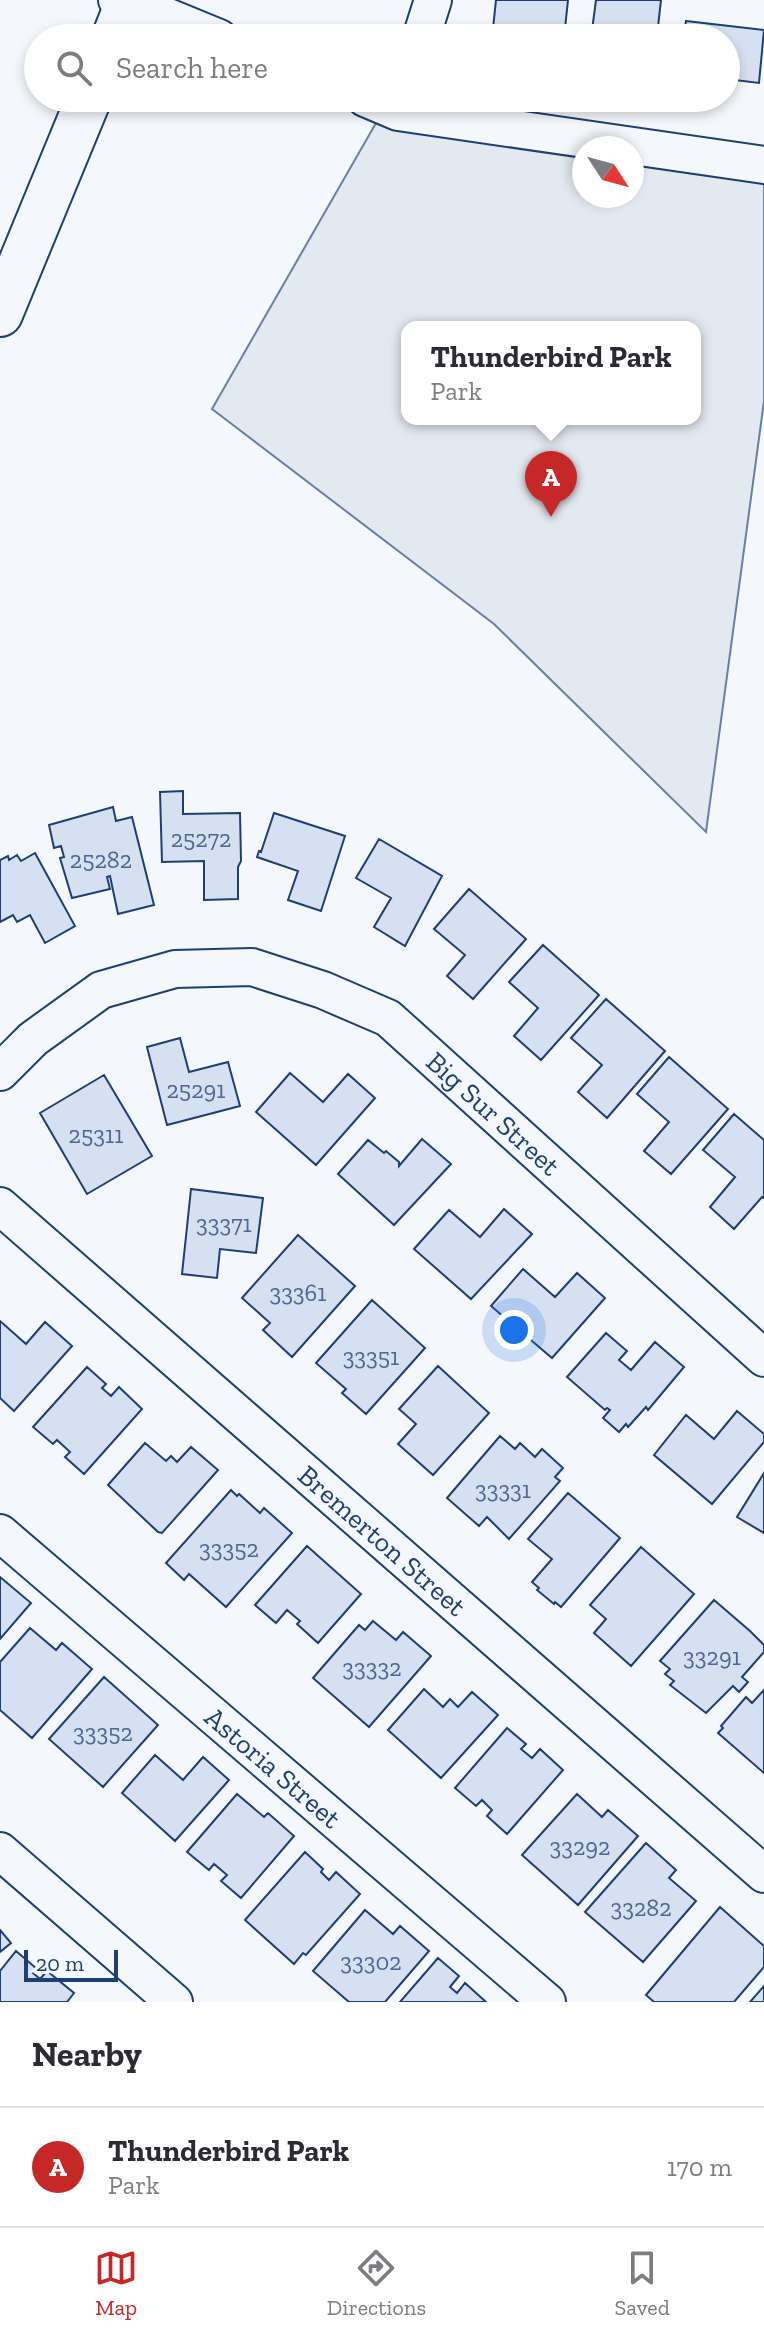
<!DOCTYPE html>
<html lang="en">
<head>
<meta charset="utf-8">
<style>
	:root { --surface:#fff; --page:#f2f2f3; --text:#2b2b33; --muted:#7c7c81; --line:#e1e1e2; --accent:#c62828 }
	body { margin:0; font-family:"Zilla Slab",serif; background:var(--page); color:var(--text) }
	.compass { position:absolute; left:572px; top:136px; width:72px; height:72px; border-radius:50%; background:var(--surface); box-shadow:0 4px 12px #0003; rotate:126deg }
	.scale { position:absolute; left:24px; bottom:20px; width:94px; box-sizing:border-box; padding-left:8px; border:4px solid #1d3f73; border-top:0; font-size:22px; line-height:28px; white-space:nowrap; color:#1d3f73; -webkit-text-stroke:6px #f4f7fb; paint-order:stroke }
	.you { position:absolute; left:514px; top:1330px; width:28px; height:28px; margin:-20px; border:6px solid #fff; border-radius:50%; background:#1a73e8; box-shadow:0 0 0 12px #1a73e833 }
	.badge { display:grid; place-items:center; width:52px; height:52px; border-radius:50%; background:var(--accent); color:#fff; font-size:26px; font-weight:700 }
	.pin { position:absolute; translate:-50% -66px; filter:drop-shadow(0 2px 4px #0008) }
	.pin::after { content:''; position:absolute; top:42px; width:28px; height:24px; background:inherit; clip-path:polygon(0 0,100% 0,50% 100%) }
	.popup { position:absolute; left:401px; top:321px; width:300px; height:104px; box-sizing:border-box; display:grid; place-content:center; border-radius:16px; background:var(--surface); filter:drop-shadow(0 2px 6px #0005); font-size:26px; white-space:nowrap; color:var(--muted) }
	.popup b { font-size:30px; color:var(--text) }
	.popup::after { content:''; position:absolute; left:50%; top:100%; margin-left:-16px; border:16px solid transparent; border-top-color:var(--surface) }
	.list { margin:0; padding:0; list-style:none }
	h2 { display:flex; justify-content:space-between; align-items:center; height:104px; margin:0; padding:0 32px; font-size:34px }
	h2 small { font-size:26px; font-weight:400; color:var(--muted) }
	.list li { display:grid; grid-template-columns:52px 1fr auto; gap:24px; align-items:center; box-sizing:border-box; height:120px; padding:0 32px; border-top:2px solid var(--line) }
	.list b { display:block; font-size:30px; white-space:nowrap }
	.list p { margin:0; font-size:26px; white-space:nowrap; color:var(--muted) }
	.list em { font-size:26px; font-style:normal; color:var(--muted) }
	.icon { flex:none; width:44px; height:44px; fill:none; stroke:currentColor; stroke-width:2; stroke-linecap:round; stroke-linejoin:round }
	.map { position:relative; flex:none; width:764px; height:2002px; overflow:hidden }
	.search { position:absolute; background:var(--surface); box-shadow:0 4px 12px #0003; left:24px; right:24px; top:24px; height:88px; display:flex; align-items:center; gap:20px; box-sizing:border-box; padding:0 28px; border-radius:44px; color:var(--muted); font-size:30px }
	.sheet { height:224px; background:var(--surface) }
	nav { display:flex; justify-content:space-around; align-items:center; box-sizing:border-box; height:112px; border-top:2px solid var(--line); background:var(--surface); font-size:22px; color:var(--muted) }
	nav a { display:grid; justify-items:center; gap:4px }
	nav .on { color:var(--accent) }
	.map>svg:first-child { display:block }
	.green { fill:#e3e9f0; stroke:#687fa3; stroke-width:2; fill-rule:evenodd }
	.building { fill:#d5e0f0; stroke:#1d3f73; stroke-width:2 }
	.lines { fill:none; stroke-linecap:round; stroke-linejoin:round }
	.minor-casing { stroke:#1d3f73; stroke-width:40 }
	.major-casing { stroke:#1d3f73; stroke-width:48 }
	.minor { stroke:#f4f7fb; stroke-width:36 }
	.major { stroke:#f4f7fb; stroke-width:44 }
	.labels { text-anchor:middle; dominant-baseline:central; stroke-width:6; stroke-linejoin:round; paint-order:stroke }
	.number-label { font-size:24px; fill:#4b6792 }
	.street-label { font-size:28px; fill:#1d3f73; stroke:#f4f7fb }
</style>
</head>
<body>
<div class="map">
<svg width="764" height="2002" viewBox="0 0 764 2002">
	<rect width="100%" height="100%" fill="#f4f7fb"/>
	<path class="green" d="M376,123L584,154V196H632V161L764,181V401L706,832L494,624L212,409ZM407,327H695V419H407Z"/>
	<path class="building" d="M496,0H568L564,38H492Z
		M596,0H661L657,36L591,38Z
		M686,21L764,30L759,83L727,79L726,83V38H683Z
		M183,791V814L240,813L241,861L238,867V899L204,900V861L162,862L160,792Z
		M113,807L116,821L132,817L154,905L118,914L110,876L107,877L110,889L72,898L60,858L64,857L61,846L54,848L49,825Z
		M274,813L345,836L321,911L288,900L298,871L257,857L259,851L261,852Z
		M379,839L442,876L405,946L374,927L391,898L356,878Z
		M35,853L75,926L45,943L30,915L17,922L13,915L0,922V860L8,856L9,860L17,855L21,861Z
		M469,889L526,939L473,999L447,976L465,955L434,929Z
		M543,945L599,995L541,1060L514,1036L538,1008L509,982Z
		M606,999L665,1051L607,1118L578,1092L602,1065L571,1038Z
		M180,1038L189,1072L228,1062L240,1106L167,1125L147,1047Z
		M669,1057L728,1109L671,1174L644,1151L669,1122L637,1094Z
		M290,1073L323,1102L348,1074L375,1098L316,1165L256,1112Z
		M104,1075L152,1156L87,1194L40,1113Z
		M734,1114L764,1140V1198L762,1197L734,1229L710,1207L735,1177L703,1150Z
		M422,1139L451,1164L394,1225L338,1174L368,1140L384,1153L386,1151L399,1162V1166Z
		M191,1189L263,1198L256,1253L220,1249L217,1278L182,1274Z
		M504,1209L532,1234L471,1299L414,1249L449,1210L480,1237Z
		M298,1235L355,1286L292,1357L263,1330L270,1323L242,1298Z
		M523,1269L555,1297L577,1273L605,1298L552,1358L491,1306Z
		M372,1300L425,1348L366,1414L342,1393L346,1389L316,1363Z
		M0,1321L26,1344L45,1322L72,1346L14,1411L0,1398Z
		M606,1333L627,1351L619,1360L631,1370L655,1342L684,1367L648,1410L646,1407L628,1427L626,1424L619,1432L603,1418L610,1410L607,1408L605,1410L567,1377Z
		M438,1366L489,1413L433,1475L398,1444L416,1424L399,1409Z
		M87,1367L106,1384L102,1388L111,1396L119,1387L142,1409L84,1474L65,1457L70,1452L57,1440L53,1444L33,1427Z
		M737,1411L764,1434V1442L712,1504L654,1455L686,1415L714,1439Z
		M500,1436L515,1449L520,1443L535,1457L542,1449L563,1468L555,1477L560,1481L509,1539L487,1517L479,1526L447,1498Z
		M145,1443L166,1461L171,1456L177,1462L191,1447L218,1470L162,1533L158,1532L108,1485Z
		M764,1473V1533L737,1517Z
		M231,1490L237,1496L239,1494L260,1513L264,1508L292,1533L226,1607L189,1574L184,1580L166,1563Z
		M568,1493L620,1538L561,1607L555,1602L554,1604L537,1590L539,1588L532,1582L552,1559L528,1539Z
		M307,1546L361,1594L318,1643L297,1624L300,1621L287,1610L276,1623L255,1605Z
		M641,1547L694,1594L631,1666L594,1633L606,1619L590,1605Z
		M0,1577L31,1603L0,1639Z
		M714,1600L750,1631L764,1645V1652L742,1677L748,1682L739,1692L733,1686L706,1713L670,1685L674,1681L665,1674L670,1669L660,1661Z
		M373,1621L396,1640L403,1632L431,1656L369,1727L313,1678L359,1625L365,1630Z
		M30,1628L56,1650L62,1643L92,1669L32,1738L0,1710V1662Z
		M104,1677L158,1725L103,1787L49,1739Z
		M424,1689L443,1707L450,1699L458,1707L472,1692L498,1715L441,1778L388,1730Z
		M764,1690V1773L718,1733L723,1728L721,1726L746,1697L752,1703Z
		M507,1728L526,1744L521,1749L532,1758L540,1749L563,1770L507,1834L487,1816L492,1810L482,1800L476,1806L455,1788Z
		M155,1755L183,1780L203,1757L229,1780L175,1841L122,1793Z
		M237,1794L264,1817L268,1813L294,1836L241,1898L221,1881L227,1875L214,1864L209,1870L187,1852Z
		M577,1794L602,1817L608,1810L638,1836L578,1905L522,1855Z
		M646,1843L676,1870L669,1878L696,1901L643,1962L585,1912Z
		M305,1852L323,1869L321,1872L329,1880L336,1872L360,1894L306,1955L303,1953L294,1964L245,1920Z
		M720,1907L764,1946V1967L734,2002H654L646,1995Z
		M365,1910L393,1934L400,1926L429,1951L385,2002H349L313,1971Z
		M0,1930L11,1943L0,1952Z
		M16,1951L37,1969L33,1973L40,1979L47,1971L74,1993L67,2002H0V1971Z
		M438,1958L459,1976L450,1987L457,1993L465,1983L486,2002H400Z
		M764,1986V2002H750Z"/>
	<g class="lines">
		<g class="minor-casing">
			<g id="minor">
				<path d="M117,0L129,1L219,38"/>
				<path d="M421,38L433,0"/>
				<path d="M365,98L398,112L764,165"/>
				<path id="s1" d="M0,1072L33,1039L101,990L175,969L252,967L323,990L388,1018L764,1358"/>
				<path id="s2" d="M0,1206L764,1874"/>
				<path id="s3" d="M0,1533L547,2002"/>
				<path d="M0,1851L174,2002"/>
			</g>
		</g>
		<g class="major-casing">
			<path id="major" d="M114,38L129,0
				M0,314L89,98"/>
		</g>
		<use href="#minor" class="minor"/>
		<use href="#major" class="major"/>
	</g>
	<g class="labels">
		<g class="number-label">
			<text x="201" y="838">25272</text>
			<text x="101" y="859">25282</text>
			<text x="196" y="1089">25291</text>
			<text x="96" y="1134">25311</text>
			<text x="224" y="1223">33371</text>
			<text x="298" y="1292">33361</text>
			<text x="371" y="1356">33351</text>
			<text x="503" y="1489">33331</text>
			<text x="229" y="1548">33352</text>
			<text x="712" y="1656">33291</text>
			<text x="372" y="1667">33332</text>
			<text x="103" y="1732">33352</text>
			<text x="580" y="1846">33292</text>
			<text x="641" y="1907">33282</text>
			<text x="371" y="1961">33302</text>
		</g>
		<g class="street-label">
			<text stroke="none"><textPath href="#s1" startOffset="572">Big Sur Street</textPath></text>
			<text stroke="none"><textPath href="#s2" startOffset="508">Bremerton Street</textPath></text>
			<text stroke="none"><textPath href="#s3" startOffset="360">Astoria Street</textPath></text>
		</g>
	</g>
</svg>
<svg class="compass" viewBox="-18 -18 36 36"><path d="M0-13l5 13h-10z" fill="#e53935"/><path d="M0 13l5-13h-10z" fill="#7c7c81"/></svg>
<div class="scale">20 m</div>
<div class="you"></div>
<div class="pin badge" style="left:551px;top:517px">A</div>
<div class="popup"><b>Thunderbird Park</b>Park</div>
<div class="search"><svg class="icon" aria-label="search" viewBox="0 0 24 24"><circle cx="10" cy="10" r="6"/><path d="M15 15l6 6"/></svg>Search here</div>
</div>
<section class="sheet">
<h2>Nearby<small></small></h2>
<ul class="list">
<li><span class="badge">A</span><div><b>Thunderbird Park</b><p>Park</p></div><em>170 m</em></li>
</ul>
</section>
<nav>
<a class="on"><svg class="icon" aria-label="map" viewBox="0 0 24 24"><path d="M3 6l6-2 6 2 6-2v14l-6 2-6-2-6 2zM9 4v14M15 6v14"/></svg>Map</a>
<a><svg class="icon" aria-label="directions" viewBox="0 0 24 24"><path d="M12 3l9 9-9 9-9-9zM9 14v-3h6M13 9l2 2-2 2"/></svg>Directions</a>
<a><svg class="icon" aria-label="saved" viewBox="0 0 24 24"><path d="M7 4h10v16l-5-4-5 4z"/></svg>Saved</a>
</nav>
</body>
</html>
